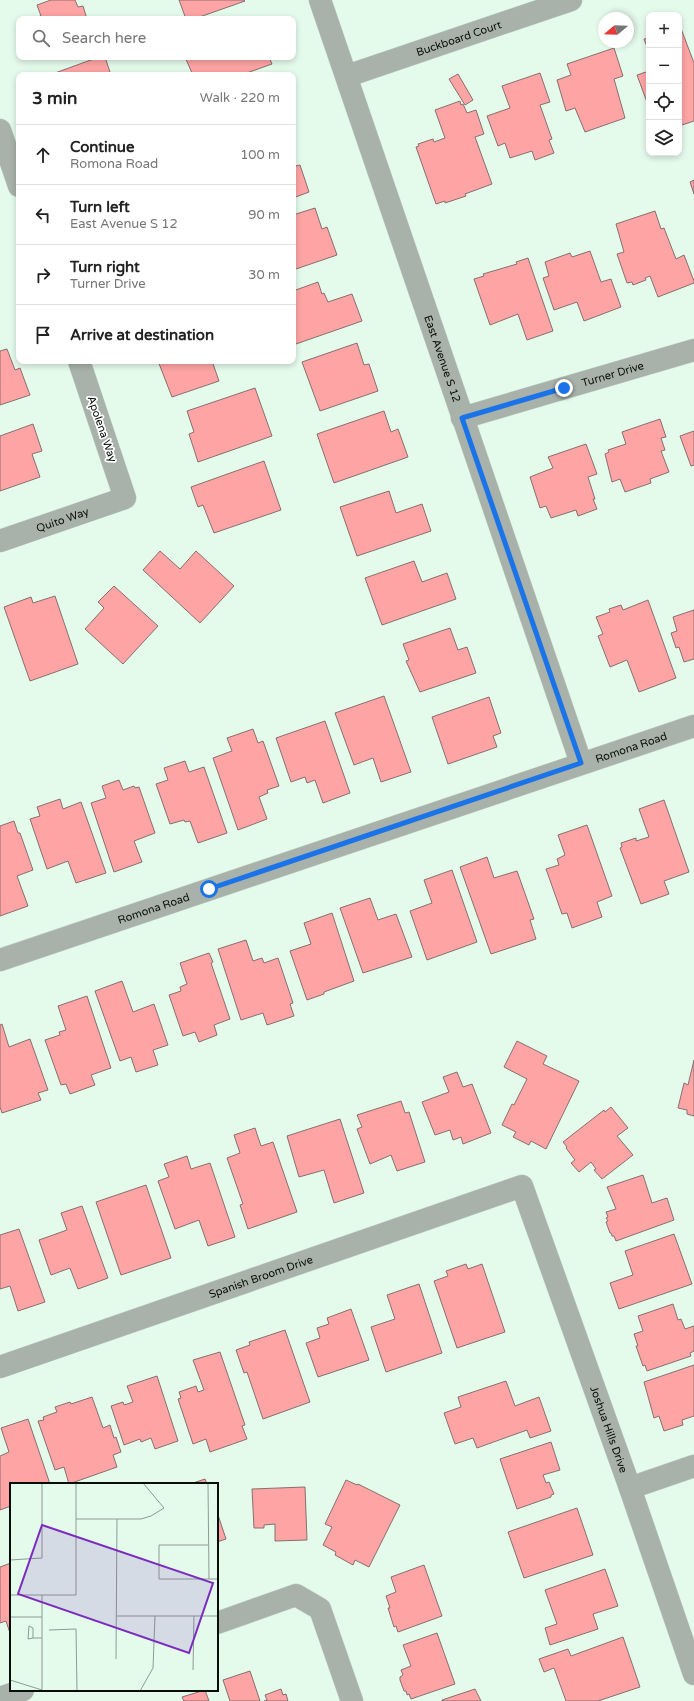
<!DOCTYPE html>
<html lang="en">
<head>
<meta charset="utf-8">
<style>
	:root { --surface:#fff; --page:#f6f6f6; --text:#222; --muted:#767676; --line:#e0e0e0 }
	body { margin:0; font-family:"Varela Round",sans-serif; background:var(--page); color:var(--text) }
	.controls { position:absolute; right:12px; top:12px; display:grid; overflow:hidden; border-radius:8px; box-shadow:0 2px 6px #0003 }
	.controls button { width:36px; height:36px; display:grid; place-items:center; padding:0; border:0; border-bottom:1px solid var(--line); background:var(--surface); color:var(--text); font:20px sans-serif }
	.compass { position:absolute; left:598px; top:12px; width:36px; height:36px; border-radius:50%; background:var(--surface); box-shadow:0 2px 6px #0003; rotate:251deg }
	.stop { position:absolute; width:12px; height:12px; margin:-9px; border:3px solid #1a73e8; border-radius:50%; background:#fff }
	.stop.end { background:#1a73e8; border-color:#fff; box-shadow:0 1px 4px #0008 }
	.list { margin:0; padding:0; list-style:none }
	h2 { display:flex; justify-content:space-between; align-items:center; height:52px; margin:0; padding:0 16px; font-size:17px }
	h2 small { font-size:13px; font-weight:400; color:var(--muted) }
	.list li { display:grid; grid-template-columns:26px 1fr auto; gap:12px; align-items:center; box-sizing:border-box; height:60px; padding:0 16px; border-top:1px solid var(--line) }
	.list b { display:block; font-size:15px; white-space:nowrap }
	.list p { margin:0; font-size:13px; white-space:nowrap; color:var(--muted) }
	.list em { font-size:13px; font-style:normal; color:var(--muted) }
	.icon { flex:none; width:22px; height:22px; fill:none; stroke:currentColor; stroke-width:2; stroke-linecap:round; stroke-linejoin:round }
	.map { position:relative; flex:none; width:694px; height:1701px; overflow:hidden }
	.search { position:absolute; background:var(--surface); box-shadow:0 2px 6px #0003; left:16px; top:16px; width:280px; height:44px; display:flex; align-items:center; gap:10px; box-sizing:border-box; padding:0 14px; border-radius:8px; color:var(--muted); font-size:15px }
	.panel { position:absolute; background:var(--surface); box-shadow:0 2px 6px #0003; left:16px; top:72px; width:280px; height:292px; border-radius:8px }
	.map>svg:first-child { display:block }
	.building { fill:#fea4a5; stroke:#876f6f }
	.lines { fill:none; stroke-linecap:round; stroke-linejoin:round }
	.minor-casing { stroke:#c1d4c7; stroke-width:23 }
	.minor { stroke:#a8b1aa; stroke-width:22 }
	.route { stroke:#1a73e8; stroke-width:5 }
	.labels { text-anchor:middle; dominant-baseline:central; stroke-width:3.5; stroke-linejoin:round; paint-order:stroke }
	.street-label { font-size:11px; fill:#070e09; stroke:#fff }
	.inset-road { fill:none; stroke:#8c9c91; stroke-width:1 }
	.view { fill:#7b2cbf; fill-opacity:0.15; stroke:#7b2cbf; stroke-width:2 }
	.inset-edge { fill:none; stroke:#070e09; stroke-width:2 }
</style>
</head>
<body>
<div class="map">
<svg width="694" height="1701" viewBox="0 0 694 1701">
	<rect width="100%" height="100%" fill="#e4faeb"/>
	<path class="building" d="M51,0H75L78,7L83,6L87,19H38L37,17L41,16L37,5Z
		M179,0H244L245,1L194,19H186Z
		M679,26H680L694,63V121L679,126Z
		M649,38V52L644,39Z
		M614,48L623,76L614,79L625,118L585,132L575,108L566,111L557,80L571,75L567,64Z
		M99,57H105L111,75H56L55,73Z
		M185,57H269L272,64L241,75H186L192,73Z
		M649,71V105H648L637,75Z
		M540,73L550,102L540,105L552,139L549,140L554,153L535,160L532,151L510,158L505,143L498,146L487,116L510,108L502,86Z
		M458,74L473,100L465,105L449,79Z
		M460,101L461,105L463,104L467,113L476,110L484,134L475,137L492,184L465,194L466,196L445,203V201L436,204L416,147L419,146L418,144L433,139L434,142L445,138L435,110Z
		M293,158L296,166L300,165L309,192L293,198Z
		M694,180V194L690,182Z
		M315,208L322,229L327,227L337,255L293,270V215Z
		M655,211L661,229L664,228L676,259L684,255L694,281V283L658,297L650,276L645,278L646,280L633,285L632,282L627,283L617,254L624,252L616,224Z
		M590,251L601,282L611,279L621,307L584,321L577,302L554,310L543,278L549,276L545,262L570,253L572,257Z
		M528,258L553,331L527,340L518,314L490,325L474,279L484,276L483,274L517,264L516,262Z
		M318,282L322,294L324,293L328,302L352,294L362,321L293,345V291Z
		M357,343L364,365L369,364L378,391L320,411L302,362Z
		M7,349L15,370L20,368L30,395L0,405V351Z
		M158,361H212L219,381L172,397Z
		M255,388L272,436L198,462L189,434L194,432L187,411Z
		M384,411L391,432L398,429L408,457L334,483L317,434Z
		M660,419L666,437L661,438L665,450L661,451L669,472L650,479L651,483L625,492L620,479L612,482L605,454L609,452L608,450L626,444L622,432Z
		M33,424L42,451L32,454L40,477L0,491V436Z
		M694,431V465L691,466L680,436Z
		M586,444L597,474L588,477L595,499H593L597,509L578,516L576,510L551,518L546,506L540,508L530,477L553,468L548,457Z
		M264,461L281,510L214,533L203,505L198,507L191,487Z
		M389,491L396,513L422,504L431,531L357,556L340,507Z
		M160,551L180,569L196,551L234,586L200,623L143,570Z
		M414,561L422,582L447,573L456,599L382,625L365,578Z
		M114,586L158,626L123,664L85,629L104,608L98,602Z
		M55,596L78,664L30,681L4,607L31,597L33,603Z
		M648,600L676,678L639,692L627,660L610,667L598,636L603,634L596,617L610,612L609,609L621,605L623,610Z
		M694,610V659L684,662L679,647L676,648L671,633L677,631L673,617Z
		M450,628L458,650L467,647L476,673L420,692L406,661L409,660L403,644Z
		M384,696L411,772L381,782L373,758L354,765L335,713Z
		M489,697L501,733L493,736L497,747L448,764L432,717Z
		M325,721L350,793L323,803L315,780L307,783L305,777L291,782L276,738Z
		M253,729L258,743L263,741L279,786L267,790L268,793L259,797L267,819L238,830L213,758L232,751L227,738Z
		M185,761L189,772L204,767L227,833L198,843L190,821L185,822L184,820L170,824L156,784L168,780L164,768Z
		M119,780L123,790L134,786L135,788L139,787L155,833L134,841L142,862L114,872L91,803L106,798L102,786Z
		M60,799L63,809L81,802L106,873L76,883L68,861L47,869L30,819L40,816L37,807Z
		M664,800L689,872L664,881L669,894L641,904L620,848L622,847L621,843L636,838V841L649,837L639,809Z
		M14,821L18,833H20L33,870L17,876L28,906L0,916V826Z
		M587,825L612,896L597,902L602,917L572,928L567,913L562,914L546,869L559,865L557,859L565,855L558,835Z
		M487,857L494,878L517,871L534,919L530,920L536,939L491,954L460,867Z
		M452,870L477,942L427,960L410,911L432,903L424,880Z
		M370,898L378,920L396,914L412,957L363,973L340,908Z
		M332,913L354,981L324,992V994L307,1000L290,951L311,944L304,923Z
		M246,940L253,961L262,958L264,963L278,958L293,1003L290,1004L294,1016L267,1025L263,1013L241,1020L218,949Z
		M209,953L213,962L211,963L230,1019L214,1025L217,1035L199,1042L195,1032L183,1036L169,995L181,991L180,987L187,984L180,963Z
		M122,981L133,1012L154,1004L168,1045L153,1050L158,1065L136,1072L131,1057L120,1061L95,991Z
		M87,996L111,1068L91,1075L95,1085L70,1094L66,1084L61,1085L45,1040L60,1035L59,1032L66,1030L58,1006Z
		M2,1024L9,1047L30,1039L48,1090L38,1093L41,1100L2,1113L0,1107V1025Z
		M517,1041L547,1056L543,1064L579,1081L546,1149L531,1141L529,1145L513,1137L516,1132L502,1125L512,1104L514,1105L527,1079L504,1067Z
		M694,1060V1116L687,1114V1110L678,1108L684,1083L688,1085Z
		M457,1072L463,1087L472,1084L491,1133L463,1144L461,1137L453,1140L450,1130L435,1135L422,1102L449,1092L443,1077Z
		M401,1101L405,1113L409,1112L425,1162L397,1171L391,1155L370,1164L357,1129L362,1127L357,1115Z
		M611,1107L628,1128L617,1136L633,1155L602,1179L594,1170L596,1169L591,1162L579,1172L571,1163L575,1160L566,1148L567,1147L563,1142L604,1110L605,1112Z
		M340,1119L364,1193L334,1203L324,1170L299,1177L287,1136Z
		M255,1128L261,1146L273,1142L297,1212L248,1229L240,1205L243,1204L227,1158L240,1153L234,1135Z
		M187,1156L191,1169L210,1163L235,1237L208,1246L199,1220L175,1229L158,1181L169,1177L164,1164Z
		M643,1175L652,1203L667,1198L674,1220L616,1241L614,1236H612L611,1233H610L606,1222L608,1221L606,1218L608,1217L606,1212L616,1209L607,1187Z
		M146,1185L171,1258L121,1275L96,1202Z
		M82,1206L108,1278L78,1289L70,1268L51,1275L39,1240L67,1230L61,1213Z
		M19,1229L45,1302L18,1311L10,1286L0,1289V1235Z
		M674,1234L692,1284L619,1309L610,1283L633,1275L625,1251Z
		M466,1264L468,1269L482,1264L505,1332L457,1348L434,1281L448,1276L446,1271Z
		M419,1284L442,1353L386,1372L371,1327L395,1319L387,1295Z
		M673,1304L678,1320L681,1319L685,1329L694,1326V1351L690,1353L691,1356L647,1371L645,1365L643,1366L636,1346H638L634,1334L643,1331L638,1316Z
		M351,1309L369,1360L318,1377L306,1343L320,1338L317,1328L329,1324L327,1318Z
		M285,1330L310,1402L263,1419L247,1372L244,1373L236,1350L250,1345L249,1342Z
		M220,1352L245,1425L242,1426L247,1439L210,1452L206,1439L193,1444L178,1399L181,1398L179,1392L196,1386L198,1392L204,1390L193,1360Z
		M694,1365V1416L682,1420L683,1425L664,1431L659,1416L654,1418L644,1382Z
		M157,1376L178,1441L155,1449L151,1438L141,1442L140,1439L124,1445L111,1406L123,1402L124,1405L133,1402L127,1386Z
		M506,1381L515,1406L539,1397L551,1431L530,1438L527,1430L477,1448L473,1438L455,1444L444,1413L461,1407L458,1397Z
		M92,1397L103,1428L110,1425L114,1438L116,1437L121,1452L113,1455L117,1467L69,1484L64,1467L55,1470L38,1421L44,1420L43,1417L57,1412L55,1407L70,1402L71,1404Z
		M28,1419L50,1484H11V1506L0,1510V1456L9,1452L1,1428Z
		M551,1442L560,1470L543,1475L546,1483L549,1482L554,1494L551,1495V1497L517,1509L500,1459Z
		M205,1479L207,1484H190Z
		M346,1480L357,1485L358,1484L400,1505L369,1567L355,1560L353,1565L335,1555L336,1552L323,1545L332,1527L325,1524Z
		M305,1487L307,1540L275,1541V1524L264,1525V1528H254L252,1489Z
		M577,1508L593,1555L524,1578L508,1532Z
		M217,1512L226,1539L217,1542Z
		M11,1563V1636L6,1621L0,1623V1567Z
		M424,1565L442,1616L398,1632L396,1626L394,1627L388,1608H390L386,1596L396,1592L391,1577Z
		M605,1569L618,1606L593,1614L598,1629L550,1645L545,1628L557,1624L545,1590Z
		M437,1633L455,1684L411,1699L409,1694L407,1695L406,1691H404L400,1680V1677L403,1675L401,1670L411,1666L403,1645Z
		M623,1637L640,1687L598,1701H566L554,1668L544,1672L539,1659L568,1649L571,1656Z
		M250,1671L260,1701H230L223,1680Z
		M281,1689L283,1695L286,1694L288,1701H264L267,1700L265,1695Z
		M475,1689L481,1701H442V1700Z
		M205,1690L209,1701H184L182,1697Z"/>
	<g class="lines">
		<g class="minor-casing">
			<g id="minor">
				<path id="s1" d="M320,0L581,763"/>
				<path id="s2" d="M347,76L571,0"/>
				<path d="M0,130L19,186"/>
				<path id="s3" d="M462,418L694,350"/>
				<path id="s4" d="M0,541L125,498L79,361"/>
				<path id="s5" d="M0,960L694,726"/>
				<path id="s6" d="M0,1367L522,1186L630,1488L694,1674"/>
				<path d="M630,1488L694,1466"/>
				<path d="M217,1623L296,1595L320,1609L352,1701"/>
				<path d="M0,1698L23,1690"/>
			</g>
		</g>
		<use href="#minor" class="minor"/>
	</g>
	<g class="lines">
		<path class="route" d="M209,889L581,763L462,418L564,388"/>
	</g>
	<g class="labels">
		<g class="street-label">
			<text stroke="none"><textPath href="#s2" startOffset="118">Buckboard Court</textPath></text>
			<text stroke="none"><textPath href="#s1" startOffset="379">East Avenue S 12</textPath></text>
			<text stroke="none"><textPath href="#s3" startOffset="157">Turner Drive</textPath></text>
			<text transform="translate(102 429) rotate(71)">Apolena Way</text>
			<text stroke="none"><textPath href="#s4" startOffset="66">Quito Way</textPath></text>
			<text stroke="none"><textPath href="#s5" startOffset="666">Romona Road</textPath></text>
			<text stroke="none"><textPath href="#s5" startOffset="162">Romona Road</textPath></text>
			<text stroke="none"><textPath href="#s6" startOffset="276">Spanish Broom Drive</textPath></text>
			<text stroke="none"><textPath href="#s6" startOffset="811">Joshua Hills Drive</textPath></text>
		</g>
	</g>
	<g transform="translate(10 1483)">
		<rect width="208" height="208" fill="#e4faeb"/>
		<path class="inset-road" d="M198,0L199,96M66,36H131L141,33L154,25L133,0M198,62H149V96H208M0,77L32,75V0M0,112H66V0M32,112V208M106,133H208M0,134H32M39,147L66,146L67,208M23,155L18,156L19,143L23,145V155H32M106,176L107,36M183,187L184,133M0,197L32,207M130,208L143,185L145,133"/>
		<path class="view" d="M32,42L203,100L179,170L8,111Z"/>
		<rect width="208" height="208" class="inset-edge"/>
	</g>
</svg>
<div class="controls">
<button>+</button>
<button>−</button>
<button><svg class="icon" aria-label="locate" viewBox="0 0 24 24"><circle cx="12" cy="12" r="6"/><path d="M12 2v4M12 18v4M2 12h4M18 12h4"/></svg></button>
<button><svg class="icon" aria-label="layers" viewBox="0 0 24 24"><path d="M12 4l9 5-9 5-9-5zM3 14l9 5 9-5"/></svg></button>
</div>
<svg class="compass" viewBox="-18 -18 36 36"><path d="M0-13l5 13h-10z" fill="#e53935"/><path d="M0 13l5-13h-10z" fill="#767676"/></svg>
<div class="stop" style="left:209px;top:889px"></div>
<div class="stop end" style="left:564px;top:388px"></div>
<div class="search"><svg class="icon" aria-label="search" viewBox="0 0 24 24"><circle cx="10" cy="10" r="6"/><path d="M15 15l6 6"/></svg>Search here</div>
<section class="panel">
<h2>3 min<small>Walk · 220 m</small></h2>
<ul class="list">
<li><svg class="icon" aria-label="ahead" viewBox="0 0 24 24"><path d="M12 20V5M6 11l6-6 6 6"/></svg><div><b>Continue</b><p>Romona Road</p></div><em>100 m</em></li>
<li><svg class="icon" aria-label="left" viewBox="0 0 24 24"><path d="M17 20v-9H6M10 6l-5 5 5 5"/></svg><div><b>Turn left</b><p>East Avenue S 12</p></div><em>90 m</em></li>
<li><svg class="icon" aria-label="right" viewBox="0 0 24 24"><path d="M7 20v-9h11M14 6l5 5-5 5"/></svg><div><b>Turn right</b><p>Turner Drive</p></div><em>30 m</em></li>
<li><svg class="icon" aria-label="arrive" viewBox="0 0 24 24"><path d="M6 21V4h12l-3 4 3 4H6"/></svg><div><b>Arrive at destination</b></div></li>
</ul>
</section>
</div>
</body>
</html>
